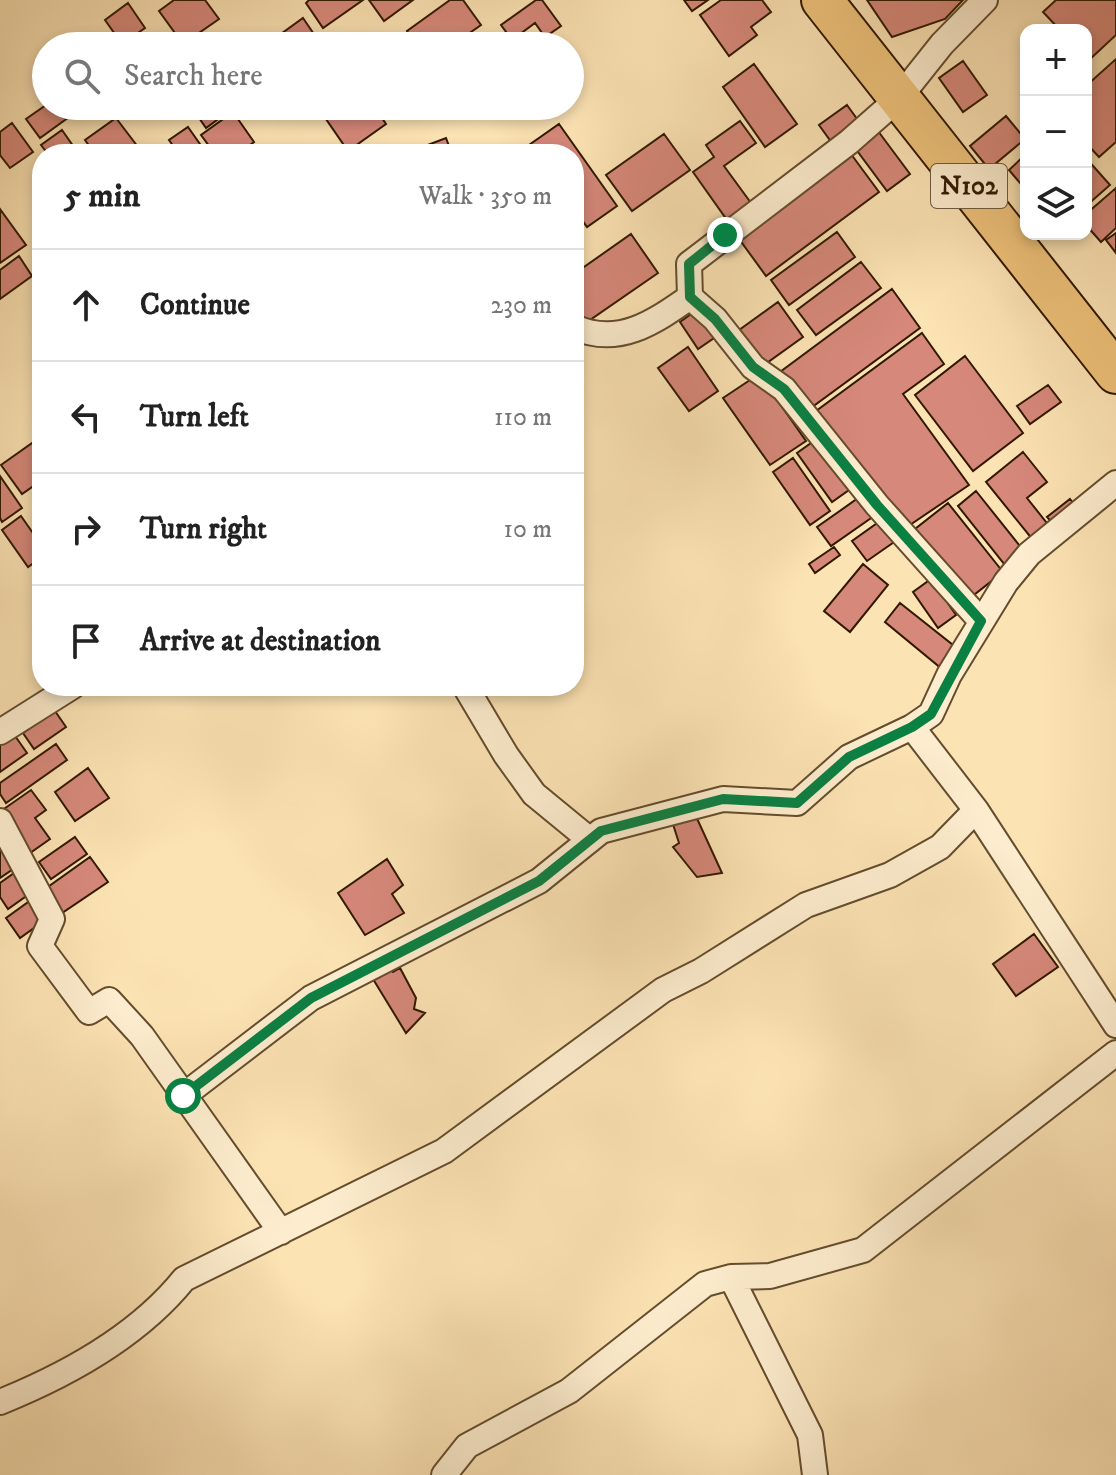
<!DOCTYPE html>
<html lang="en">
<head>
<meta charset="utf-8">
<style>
	:root { --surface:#fff; --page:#f2f2f2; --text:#222; --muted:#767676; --line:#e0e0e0 }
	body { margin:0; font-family:"IM FELL DW Pica",serif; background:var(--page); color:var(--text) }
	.controls { position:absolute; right:24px; top:24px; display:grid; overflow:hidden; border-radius:16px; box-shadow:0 4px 12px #0003 }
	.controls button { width:72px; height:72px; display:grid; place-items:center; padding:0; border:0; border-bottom:2px solid var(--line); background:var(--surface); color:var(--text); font:40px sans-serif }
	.stop { position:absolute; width:24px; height:24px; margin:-18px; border:6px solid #0b8043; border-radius:50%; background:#fff }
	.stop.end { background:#0b8043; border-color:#fff; box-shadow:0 2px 8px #0008 }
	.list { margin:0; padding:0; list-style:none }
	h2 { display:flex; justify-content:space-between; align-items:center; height:104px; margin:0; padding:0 32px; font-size:34px }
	h2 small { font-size:26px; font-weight:400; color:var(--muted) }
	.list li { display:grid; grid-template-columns:52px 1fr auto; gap:24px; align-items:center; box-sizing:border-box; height:112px; padding:0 32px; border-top:2px solid var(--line) }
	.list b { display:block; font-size:30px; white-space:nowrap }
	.list em { font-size:26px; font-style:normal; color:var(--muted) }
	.icon { flex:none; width:44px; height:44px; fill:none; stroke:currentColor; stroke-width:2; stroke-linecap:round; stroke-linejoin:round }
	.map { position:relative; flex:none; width:1116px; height:1475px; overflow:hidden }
	.search { position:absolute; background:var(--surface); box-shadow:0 4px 12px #0003; left:32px; top:32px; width:552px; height:88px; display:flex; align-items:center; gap:20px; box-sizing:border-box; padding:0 28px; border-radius:44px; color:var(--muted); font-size:30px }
	.panel { position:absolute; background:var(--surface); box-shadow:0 4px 12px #0003; left:32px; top:144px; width:552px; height:552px; border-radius:32px }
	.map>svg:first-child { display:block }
	.building { fill:#d6887a; stroke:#311900; stroke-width:2 }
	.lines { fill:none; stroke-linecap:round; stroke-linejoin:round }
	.minor-casing { stroke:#644c2d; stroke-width:28 }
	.trunk-casing { stroke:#311900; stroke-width:44 }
	.minor { stroke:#fdedce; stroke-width:24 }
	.trunk { stroke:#eec27a; stroke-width:40 }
	.route { stroke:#0b8043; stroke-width:10 }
	.labels { text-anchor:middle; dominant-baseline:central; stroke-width:8; stroke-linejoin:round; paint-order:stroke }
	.shield { fill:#fdedce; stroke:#6e593e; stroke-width:2 }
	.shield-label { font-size:26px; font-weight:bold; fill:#311900 }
</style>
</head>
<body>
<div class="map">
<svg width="1116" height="1475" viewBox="0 0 1116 1475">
	<rect width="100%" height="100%" fill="#fce3b4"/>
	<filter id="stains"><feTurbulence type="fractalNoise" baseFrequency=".0025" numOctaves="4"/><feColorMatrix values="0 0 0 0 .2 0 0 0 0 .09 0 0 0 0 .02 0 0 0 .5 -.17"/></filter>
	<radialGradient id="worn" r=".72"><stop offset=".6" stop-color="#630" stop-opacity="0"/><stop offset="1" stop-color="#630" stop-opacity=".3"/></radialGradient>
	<path class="building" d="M174,0H205L219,19L183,44L159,11Z
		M309,0H363L323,28L306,3Z
		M369,0H413L384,21Z
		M450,0H463L481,25L451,46H417L407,31Z
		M536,0H542L561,26L545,37L535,23L512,40L501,25Z
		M684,0H708L692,11Z
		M721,0H762L771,12L751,27L757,35L729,56L700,15Z
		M867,0H963L945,19L892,37Z
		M1056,0H1116V35L1088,61L1086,30H1060L1043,12Z
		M128,3L145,28L122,44L105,20Z
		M303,18L322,46H279L274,39Z
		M141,34L150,46H123Z
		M1116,59V142L1099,157L1086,143V86Z
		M963,61L987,95L963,112L939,78Z
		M754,64L797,124L765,147L723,87Z
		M46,105L72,106L76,112L40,138L26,119Z
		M847,105L860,123L832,143L819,125Z
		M191,106H236L206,128Z
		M317,106H374L386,124L348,151Z
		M233,112L254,142L238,154H215L201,135Z
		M1006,116L1025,139L989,169L970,146Z
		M116,118L138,147L128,154H95L85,140Z
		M740,121L756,143L724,166L751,203L727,220L693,172L714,157L706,145Z
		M12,123L33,152L10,168L0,155V132Z
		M559,124L617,206L587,227L574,209V154H535L529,145Z
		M188,127L207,154H179L169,140Z
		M62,130L78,153L77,154H48L41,145Z
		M878,131L910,174L887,191L855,148Z
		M664,134L690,170L632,211L606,175Z
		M446,138L452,154H404Z
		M848,150L879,192L766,276L734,232Z
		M1026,154V190L1009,170Z
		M1086,158L1110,185L1086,206Z
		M1116,188V228L1101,242L1086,225V214Z
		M0,209L26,245L0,263Z
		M837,232L855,257L789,305L771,280Z
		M1116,233V253L1106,240Z
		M631,234L658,273L587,322L574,303V274Z
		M19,256L32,276L0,299V270Z
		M861,262L881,288L816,335L797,310Z
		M892,289L920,328L808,410L780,372Z
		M778,302L803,337L760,368L735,333Z
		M698,309L717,336L698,349L680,322Z
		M922,333L944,364L903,394L969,485L904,529L812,414Z
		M688,347L718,391L689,411L658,368Z
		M965,356L1023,433L973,471L915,395Z
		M759,374L806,441L770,465L723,398Z
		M1048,385L1061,402L1030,424L1017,406Z
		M42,436V480L22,494L1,465Z
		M814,441L849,490L832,502L797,453Z
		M1023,452L1047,482L1027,498L1050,527L1033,540L986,482Z
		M793,458L830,511L810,525L773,472Z
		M0,476L22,508L2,522L0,518Z
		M976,491L1023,550L1005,565L958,506Z
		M861,496L874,516L831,546L817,527Z
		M1070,499L1078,509L1056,527L1047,517Z
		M948,503L1003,572L970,598L915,529Z
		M21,516L42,546V557L28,567L2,530Z
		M883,519L897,540L867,561L852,541Z
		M834,547L840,555L815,573L809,564Z
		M863,564L888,585L850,632L824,611Z
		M931,579L956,615L938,628L913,592Z
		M900,603L958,649L942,669L885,622Z
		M55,711L66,727L34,749L23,733Z
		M13,733L27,753L0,772V742Z
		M56,744L67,760L6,803L0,794V783Z
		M88,768L109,798L75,821L55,792Z
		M31,790L46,810L35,818L50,839L30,853L1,811Z
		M694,812L722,873L697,877L673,847L679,843L671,818Z
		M75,837L87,854L51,879L39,862Z
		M0,844L19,865L0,878Z
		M90,857L108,882L62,913L45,889Z
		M387,859L403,885L392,894L404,913L365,935L338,893Z
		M17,871L32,892L8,909L0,897V883Z
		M31,900L45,920L20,938L6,918Z
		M1034,934L1058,967L1016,996L993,964Z
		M389,967L393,972L400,968L416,998L414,1009L425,1013L406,1033L373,979Z"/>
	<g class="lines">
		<g class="minor-casing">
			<path id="minor" d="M690,297L689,264L849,142L899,98L942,44L985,0
				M574,327C618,347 653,323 690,297L715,319L753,367L784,389L877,505L981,621
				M465,686L506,755L534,794L590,840
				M912,727L976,810L1116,1025
				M0,732L73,686
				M0,821L52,919L40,946L89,1012L109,1000L142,1036L281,1232
				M183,1096L311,998L539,881L601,831L723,799L797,803L849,757L912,727L931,714L949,675L1006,582L1029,554L1116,483
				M731,1277L810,1435L815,1475
				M0,1402C67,1375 138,1336 184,1279L444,1151L663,990L701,971L806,905L890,875L940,847L976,810
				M444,1475L467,1446L569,1391L705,1284L731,1277L770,1276L863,1250L1116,1053"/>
		</g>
		<g class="trunk-casing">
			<path id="trunk" d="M822,0L1116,373"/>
		</g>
		<use href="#minor" class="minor"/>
		<use href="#trunk" class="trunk"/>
	</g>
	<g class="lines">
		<path class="route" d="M183,1096L311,998L539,881L601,831L723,799L797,803L849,757L912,727L931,714L981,621L877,505L784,389L753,367L715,319L690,297L689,264L725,235"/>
	</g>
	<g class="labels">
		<rect class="shield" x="931" y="164" width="76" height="44" rx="6"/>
		<g class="shield-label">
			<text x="969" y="186">N102</text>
		</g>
	</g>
	<rect width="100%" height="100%" filter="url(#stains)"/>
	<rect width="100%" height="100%" fill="url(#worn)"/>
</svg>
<div class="controls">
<button>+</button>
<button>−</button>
<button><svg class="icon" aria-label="layers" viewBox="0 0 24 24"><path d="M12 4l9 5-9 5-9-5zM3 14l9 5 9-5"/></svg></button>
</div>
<div class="stop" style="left:183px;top:1096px"></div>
<div class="stop end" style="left:725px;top:235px"></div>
<div class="search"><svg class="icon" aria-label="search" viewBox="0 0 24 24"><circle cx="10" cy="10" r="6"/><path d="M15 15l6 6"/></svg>Search here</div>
<section class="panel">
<h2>5 min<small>Walk · 350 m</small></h2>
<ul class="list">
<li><svg class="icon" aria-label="ahead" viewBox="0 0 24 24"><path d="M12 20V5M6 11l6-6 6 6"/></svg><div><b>Continue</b></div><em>230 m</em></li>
<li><svg class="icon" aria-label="left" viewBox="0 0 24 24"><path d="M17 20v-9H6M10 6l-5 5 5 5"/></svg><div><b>Turn left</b></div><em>110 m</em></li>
<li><svg class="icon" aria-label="right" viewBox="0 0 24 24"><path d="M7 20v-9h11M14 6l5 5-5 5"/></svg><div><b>Turn right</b></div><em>10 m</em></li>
<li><svg class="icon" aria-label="arrive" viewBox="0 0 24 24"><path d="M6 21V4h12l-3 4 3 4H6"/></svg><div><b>Arrive at destination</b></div></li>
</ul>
</section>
</div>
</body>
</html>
